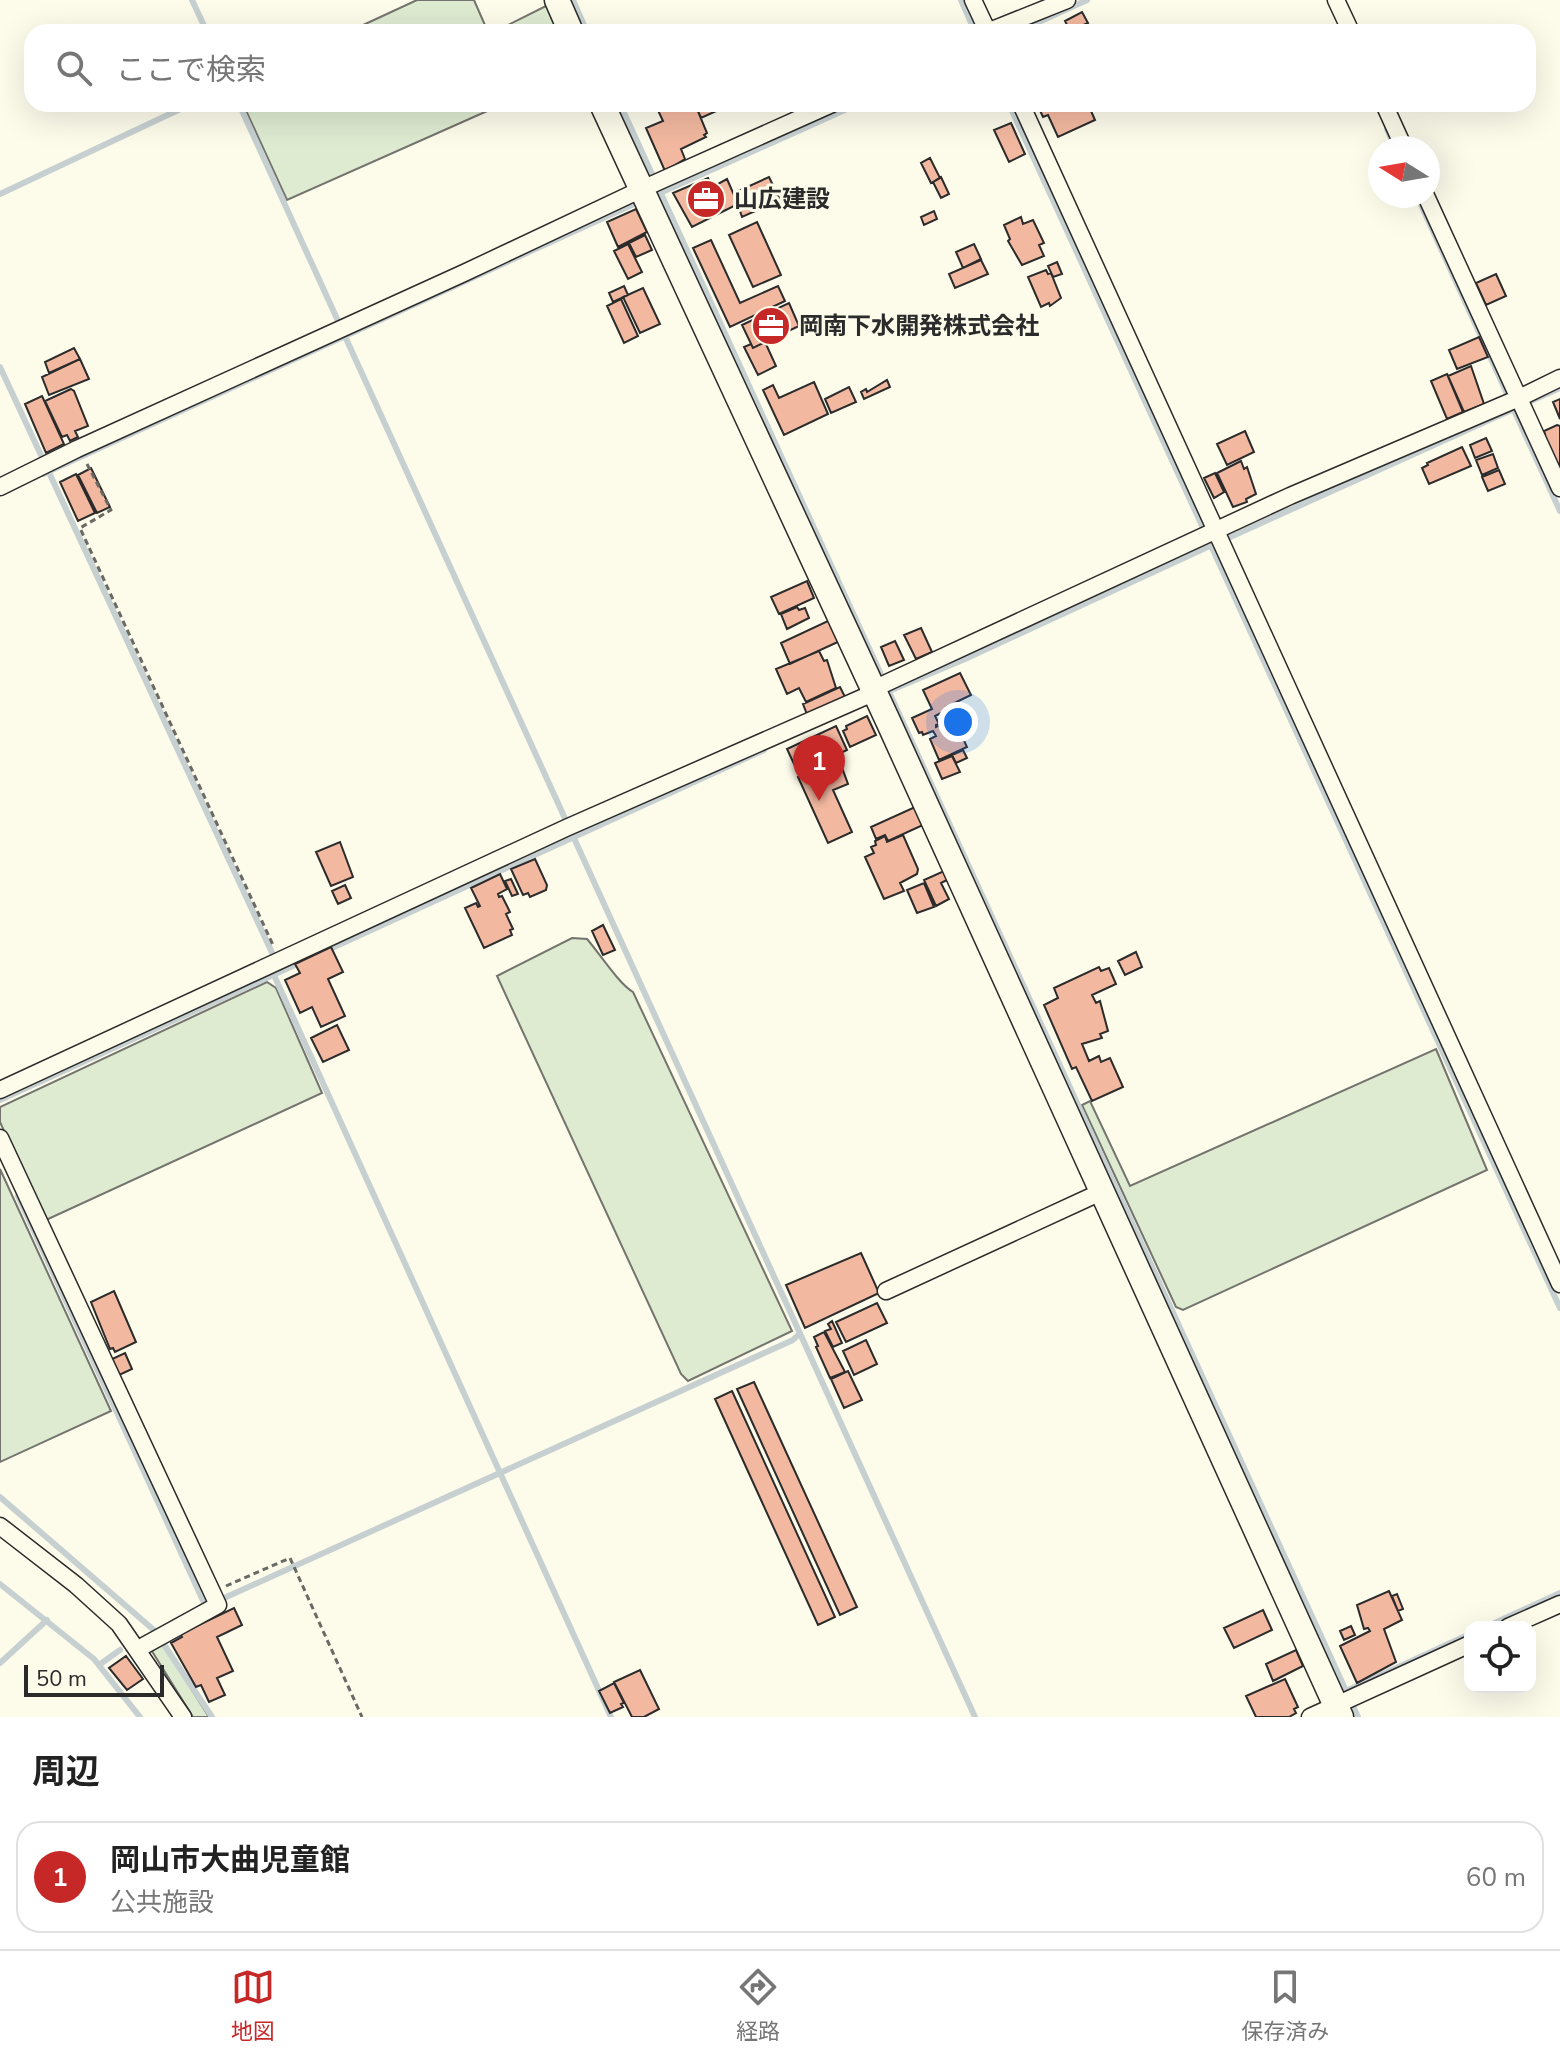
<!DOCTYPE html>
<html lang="ja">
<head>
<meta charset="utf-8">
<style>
	:root { --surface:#fff; --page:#f6f6f6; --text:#222; --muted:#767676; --line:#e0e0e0; --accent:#c62828 }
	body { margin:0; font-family:"Nunito Sans","Noto Sans JP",sans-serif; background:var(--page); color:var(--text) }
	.controls { position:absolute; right:24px; bottom:24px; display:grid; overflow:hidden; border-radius:16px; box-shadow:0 8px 32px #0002 }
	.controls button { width:72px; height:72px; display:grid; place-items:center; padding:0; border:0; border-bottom:2px solid var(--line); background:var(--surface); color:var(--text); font:40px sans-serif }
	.compass { position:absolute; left:1368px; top:136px; width:72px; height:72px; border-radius:50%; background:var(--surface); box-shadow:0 8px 32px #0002; rotate:281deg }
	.scale { position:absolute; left:24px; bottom:20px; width:140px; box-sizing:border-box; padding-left:8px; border:4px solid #2b2b2b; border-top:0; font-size:22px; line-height:28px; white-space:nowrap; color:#2b2b2b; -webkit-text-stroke:6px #fdfbea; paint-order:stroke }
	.you { position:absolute; left:958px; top:722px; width:28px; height:28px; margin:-20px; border:6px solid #fff; border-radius:50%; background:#1a73e8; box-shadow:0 0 0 12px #1a73e833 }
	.badge { display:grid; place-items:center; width:52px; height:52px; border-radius:50%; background:var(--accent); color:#fff; font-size:26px; font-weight:700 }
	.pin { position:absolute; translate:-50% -66px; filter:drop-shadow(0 2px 4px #0008) }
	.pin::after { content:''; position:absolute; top:42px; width:28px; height:24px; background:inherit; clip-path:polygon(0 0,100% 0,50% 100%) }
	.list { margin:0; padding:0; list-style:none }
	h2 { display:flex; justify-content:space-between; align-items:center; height:104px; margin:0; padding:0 32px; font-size:34px }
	h2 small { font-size:26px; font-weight:400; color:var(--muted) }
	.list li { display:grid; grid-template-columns:52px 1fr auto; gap:24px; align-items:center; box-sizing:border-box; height:112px; margin:0 16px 16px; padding:0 16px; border:2px solid var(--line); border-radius:24px }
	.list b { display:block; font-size:30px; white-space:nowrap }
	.list p { margin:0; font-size:26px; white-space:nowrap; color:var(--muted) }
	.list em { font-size:26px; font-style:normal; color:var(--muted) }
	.icon { flex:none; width:44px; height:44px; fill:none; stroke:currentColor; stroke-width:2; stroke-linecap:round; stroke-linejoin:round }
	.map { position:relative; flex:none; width:1560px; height:1717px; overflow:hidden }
	.search { position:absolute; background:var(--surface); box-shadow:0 8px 32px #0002; left:24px; right:24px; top:24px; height:88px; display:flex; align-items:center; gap:20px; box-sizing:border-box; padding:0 28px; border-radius:24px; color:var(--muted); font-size:30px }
	.sheet { height:232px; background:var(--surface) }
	nav { display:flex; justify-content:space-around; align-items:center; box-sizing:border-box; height:112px; border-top:2px solid var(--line); background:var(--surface); font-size:22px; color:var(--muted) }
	nav a { display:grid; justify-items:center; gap:4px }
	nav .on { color:var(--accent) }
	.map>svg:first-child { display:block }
	.green { fill:#deebd1; stroke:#74746e; stroke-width:2 }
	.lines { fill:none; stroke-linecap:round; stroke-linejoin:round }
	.stream { stroke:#c7d0d0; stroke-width:6 }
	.building { fill:#f2b8a0; stroke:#2b2b2b; stroke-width:2 }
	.street-casing { stroke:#2b2b2b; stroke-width:19 }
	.secondary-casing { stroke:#2b2b2b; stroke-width:27 }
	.path { stroke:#6a6964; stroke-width:3; stroke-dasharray:6 4; stroke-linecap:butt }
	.street { stroke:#fdfbea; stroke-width:16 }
	.secondary { stroke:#fdfbea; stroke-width:24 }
	.labels { text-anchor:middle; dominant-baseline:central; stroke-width:6; stroke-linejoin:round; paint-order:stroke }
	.poi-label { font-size:24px; font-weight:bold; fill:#2b2b2b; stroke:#fdfbea; text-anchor:start }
</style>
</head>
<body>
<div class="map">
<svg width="1560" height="1717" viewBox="0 0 1560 1717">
	<rect width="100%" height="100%" fill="#fdfbea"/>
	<path class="green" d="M417,0H474L488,32H348Z
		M550,4L561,32H494Z
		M243,104H503L287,200Z
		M572,938L587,939C600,954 619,984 633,992L792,1331L688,1381L681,1374L497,976Z
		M267,982L276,988L322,1093L46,1220L40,1213L0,1122V1107Z
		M1436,1049L1487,1170L1183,1310L1176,1307L1082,1105L1090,1101L1130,1186Z
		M0,1169L111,1411L0,1462Z
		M161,1641L209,1717H193L150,1648Z"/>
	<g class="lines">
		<path class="stream" d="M192,0L207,32
			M573,0L587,32
			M961,0L973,27
			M1017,32L1087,0
			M239,104L975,1717
			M620,104L1358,1717
			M1009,104L1560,1308
			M1387,129L1395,148
			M660,193L858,104
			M0,194L191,104
			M1417,196L1508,396
			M0,367L275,959
			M1513,408L1560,511
			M43,474L634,204
			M1228,538L1560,388
			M889,691L965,659L1214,544
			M273,973L611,1717
			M0,1100L764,750
			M18,1196L205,1605L203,1606
			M0,1497L155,1631L212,1717
			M0,1584L94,1659L140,1717
			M222,1599L793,1340L800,1333
			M1486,1627L1560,1593
			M0,1663L47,1620
			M99,1665L120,1650
			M1346,1691L1470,1634"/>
	</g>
	<path class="building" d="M1082,12L1088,23L1070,31L1065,21Z
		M661,104H695L707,133L704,135L706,137L681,149L685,159L665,171L646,128L663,121L656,106Z
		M695,104H721L723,108L701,118Z
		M1037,104H1088L1095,120L1058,137L1048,115L1043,117Z
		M1011,123L1025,154L1009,162L994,130Z
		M930,158L940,178L931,183L921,163Z
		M769,177L780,200L742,217L734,193Z
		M941,177L949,194L941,198L933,182Z
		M708,178L714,191L717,189L716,185L727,179L738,204L692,227L673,193Z
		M636,209L647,232L618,247L607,222Z
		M934,211L937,219L924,225L921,217Z
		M1021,217L1023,224L1033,220L1044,243L1039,245L1044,256L1022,265L1008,241L1010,239L1004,225Z
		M757,222L781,275L753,287L729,235Z
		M645,235L652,250L636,257L629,243Z
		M711,240L740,303L778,286L785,301L730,327L693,248Z
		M628,244L642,272L628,279L614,251Z
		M974,244L981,259L963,268L956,252Z
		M981,260L988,274L955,288L949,274Z
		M1057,262L1062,274L1053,277L1048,266Z
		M1046,270L1048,274L1051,273L1061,298L1050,306L1049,303L1041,307L1028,277Z
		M1496,274L1506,296L1486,305L1476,283Z
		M624,286L628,295L613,302L609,293Z
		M643,288L660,324L640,333L623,297Z
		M621,299L638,336L624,343L607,306Z
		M789,303L799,326L753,348L742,325Z
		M1479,337L1488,357L1457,369L1449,350Z
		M765,342L776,366L758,375L744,347L751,344L753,348Z
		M74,348L80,359L49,373L45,362Z
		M80,359L89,379L49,395L42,377Z
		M1471,366L1484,404L1464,412L1448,376Z
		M1447,374L1463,412L1447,419L1431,381Z
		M887,380L890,387L864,399L861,392L866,389L867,392Z
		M814,382L828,414L784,435L763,390L773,385L779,398Z
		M849,387L856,402L831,413L825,399Z
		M71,389L74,391L88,426L75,431L78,437L70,441L67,435L62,437L45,401Z
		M42,396L64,444L46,453L25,404Z
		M1560,399V419L1553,402Z
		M1557,425L1560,426V478L1543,435L1545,434L1544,431Z
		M1245,431L1254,452L1227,465L1217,444Z
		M1486,438L1492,451L1475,458L1470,445Z
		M1462,447L1471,466L1429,484L1422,468L1428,465L1427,463Z
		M1493,454L1498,468L1482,475L1476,460Z
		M1241,461L1244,469L1247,467L1256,494L1246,499L1247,502L1233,507L1217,473Z
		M91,468L110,507L97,513L78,475Z
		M1499,470L1505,484L1488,491L1482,477Z
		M1215,473L1224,492L1214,498L1204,478Z
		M76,474L95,513L78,521L60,482Z
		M807,581L814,598L779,614L771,597Z
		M797,607L799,610L805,608L809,618L787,629L781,614Z
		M830,620L840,641L790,664L781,643Z
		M921,628L932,652L916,659L904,635Z
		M895,641L904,660L889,666L881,647Z
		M819,651L824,661L827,660L836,688L806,702L799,688L787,694L776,669Z
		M960,673L971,695L946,707L947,710L935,716L939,724L936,725V727L954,719L967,747L939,760L930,739L936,736L933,731L923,735L922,732L919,733L912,718L932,709L923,690Z
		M840,687L846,699L808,717L803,704Z
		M867,716L876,735L850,747L843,731L847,729L846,726Z
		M836,726L847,750L804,770L800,761L794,764L787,749Z
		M963,750L967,758L956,763L952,755Z
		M952,756L960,772L942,779L935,763Z
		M832,762L836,771L842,768L848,784L833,790L852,832L828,843L798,777Z
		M915,807L923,825L888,841L885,835L876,839L871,827Z
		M903,835L918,869L917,874L900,883L904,891L884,899L865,857L874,853L871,847L876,845L875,841L885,836L887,842Z
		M340,842L353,877L331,886L316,852Z
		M535,859L547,885L546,890L530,897L528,893L523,895L511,869Z
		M944,871L947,880L941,883L949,899L936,906L924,880Z
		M500,874L507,889L498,894L499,897L502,896L510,912L506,914L513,929L510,930L512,935L484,948L465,908L476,903L478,907L480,906L471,888Z
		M511,879L518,894L512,896L505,881Z
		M924,883L934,907L917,913L907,890Z
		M345,885L351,898L338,904L332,891Z
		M603,925L615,950L603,955L592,931Z
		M331,947L343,972L328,979L345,1016L321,1027L312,1007L300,1013L285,980L300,973L295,964Z
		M1136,952L1142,967L1125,975L1118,961Z
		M1099,967L1101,971L1109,968L1116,984L1092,995L1096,1003L1100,1001L1108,1031L1100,1034L1102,1038L1082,1044L1089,1061L1099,1056L1101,1062L1110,1058L1123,1087L1092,1101L1076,1067L1072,1069L1044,1005L1058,998L1054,988Z
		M337,1025L349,1050L323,1062L311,1038Z
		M861,1253L879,1293L805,1328L786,1285Z
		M114,1291L136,1342L115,1352L113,1348L110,1349L91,1302Z
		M877,1303L887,1323L846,1342L836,1322Z
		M832,1321L842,1343L833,1347L825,1331L831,1329L828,1324Z
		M824,1332L845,1372L830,1378L816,1347L818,1346L814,1337Z
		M866,1340L877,1364L854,1375L843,1351Z
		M125,1353L132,1369L117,1376L110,1360Z
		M848,1371L862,1400L844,1408L831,1379Z
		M754,1382L857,1607L840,1615L737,1389Z
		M732,1391L835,1617L818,1625L715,1399Z
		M1389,1591L1402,1620L1384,1629L1396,1662L1357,1683L1340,1646L1370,1631L1368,1628L1364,1629L1357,1605Z
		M1397,1594L1403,1609L1398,1611L1392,1596Z
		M234,1608L242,1625L217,1637L233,1671L217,1678L225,1695L209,1702L201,1685L196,1687L171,1643L182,1637L180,1634Z
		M1263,1610L1272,1630L1234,1648L1224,1628Z
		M1351,1626L1355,1635L1344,1640L1340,1631Z
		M1296,1650L1303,1666L1273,1681L1266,1664Z
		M126,1656L143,1679L127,1690L109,1668Z
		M640,1670L659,1709L644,1717H632L614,1682Z
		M1285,1679L1298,1707L1294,1709L1296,1713L1289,1717H1256L1246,1696Z
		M614,1683L624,1703L621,1704L623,1707L610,1713L599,1691Z"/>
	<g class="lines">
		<g class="street-casing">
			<path id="street" d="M973,0L988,32
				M1336,0L1351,32
				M987,32L1067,0
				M1021,104L1560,1284
				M1384,104L1404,148
				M1426,196L1560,488
				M0,487L77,449L464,273L642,189L832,104
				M0,1090L566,828L864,697L882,685L1290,496L1519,398L1560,378
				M0,1138L218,1605L138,1649
				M886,1291L1101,1192
				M0,1526L76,1585L119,1624L183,1717
				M1508,1627L1560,1604
				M1310,1717L1470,1644"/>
		</g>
		<g class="secondary-casing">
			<path id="secondary" d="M557,0L571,32
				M602,104L888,721L1341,1717"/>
		</g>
		<path class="path" d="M87,464L111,510L80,528L273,945
			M226,1586L290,1558L362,1717"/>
		<use href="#street" class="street"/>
		<use href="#secondary" class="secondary"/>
	</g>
	<defs>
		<g id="office-disc" transform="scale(2)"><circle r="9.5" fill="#c62828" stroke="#fdfbea"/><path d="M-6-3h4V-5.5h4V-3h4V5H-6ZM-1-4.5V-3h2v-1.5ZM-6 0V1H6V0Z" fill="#fff"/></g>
	</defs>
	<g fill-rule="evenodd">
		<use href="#office-disc" x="706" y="199"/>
		<use href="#office-disc" x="771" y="326"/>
	</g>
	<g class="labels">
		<g class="poi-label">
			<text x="734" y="199">山広建設</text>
			<text x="799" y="326">岡南下水開発株式会社</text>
		</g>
	</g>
</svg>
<div class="controls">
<button><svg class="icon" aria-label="locate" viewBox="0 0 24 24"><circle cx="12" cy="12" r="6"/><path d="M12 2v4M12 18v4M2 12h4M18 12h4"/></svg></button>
</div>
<svg class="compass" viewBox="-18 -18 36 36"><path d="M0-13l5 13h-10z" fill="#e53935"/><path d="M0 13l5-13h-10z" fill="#767676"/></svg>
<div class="scale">50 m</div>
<div class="you"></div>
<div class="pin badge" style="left:819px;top:801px">1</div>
<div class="search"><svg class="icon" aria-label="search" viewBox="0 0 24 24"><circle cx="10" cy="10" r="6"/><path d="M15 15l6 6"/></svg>ここで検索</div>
</div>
<section class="sheet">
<h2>周辺<small></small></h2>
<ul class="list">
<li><span class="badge">1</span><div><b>岡山市大曲児童館</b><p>公共施設</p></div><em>60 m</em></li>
</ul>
</section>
<nav>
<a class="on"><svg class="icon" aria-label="map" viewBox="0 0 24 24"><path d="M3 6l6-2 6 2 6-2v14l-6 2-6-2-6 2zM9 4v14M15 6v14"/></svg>地図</a>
<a><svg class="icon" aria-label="directions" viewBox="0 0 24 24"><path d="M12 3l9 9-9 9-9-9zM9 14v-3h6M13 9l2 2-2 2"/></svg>経路</a>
<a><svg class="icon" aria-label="saved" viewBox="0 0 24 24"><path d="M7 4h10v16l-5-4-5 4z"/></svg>保存済み</a>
</nav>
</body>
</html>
